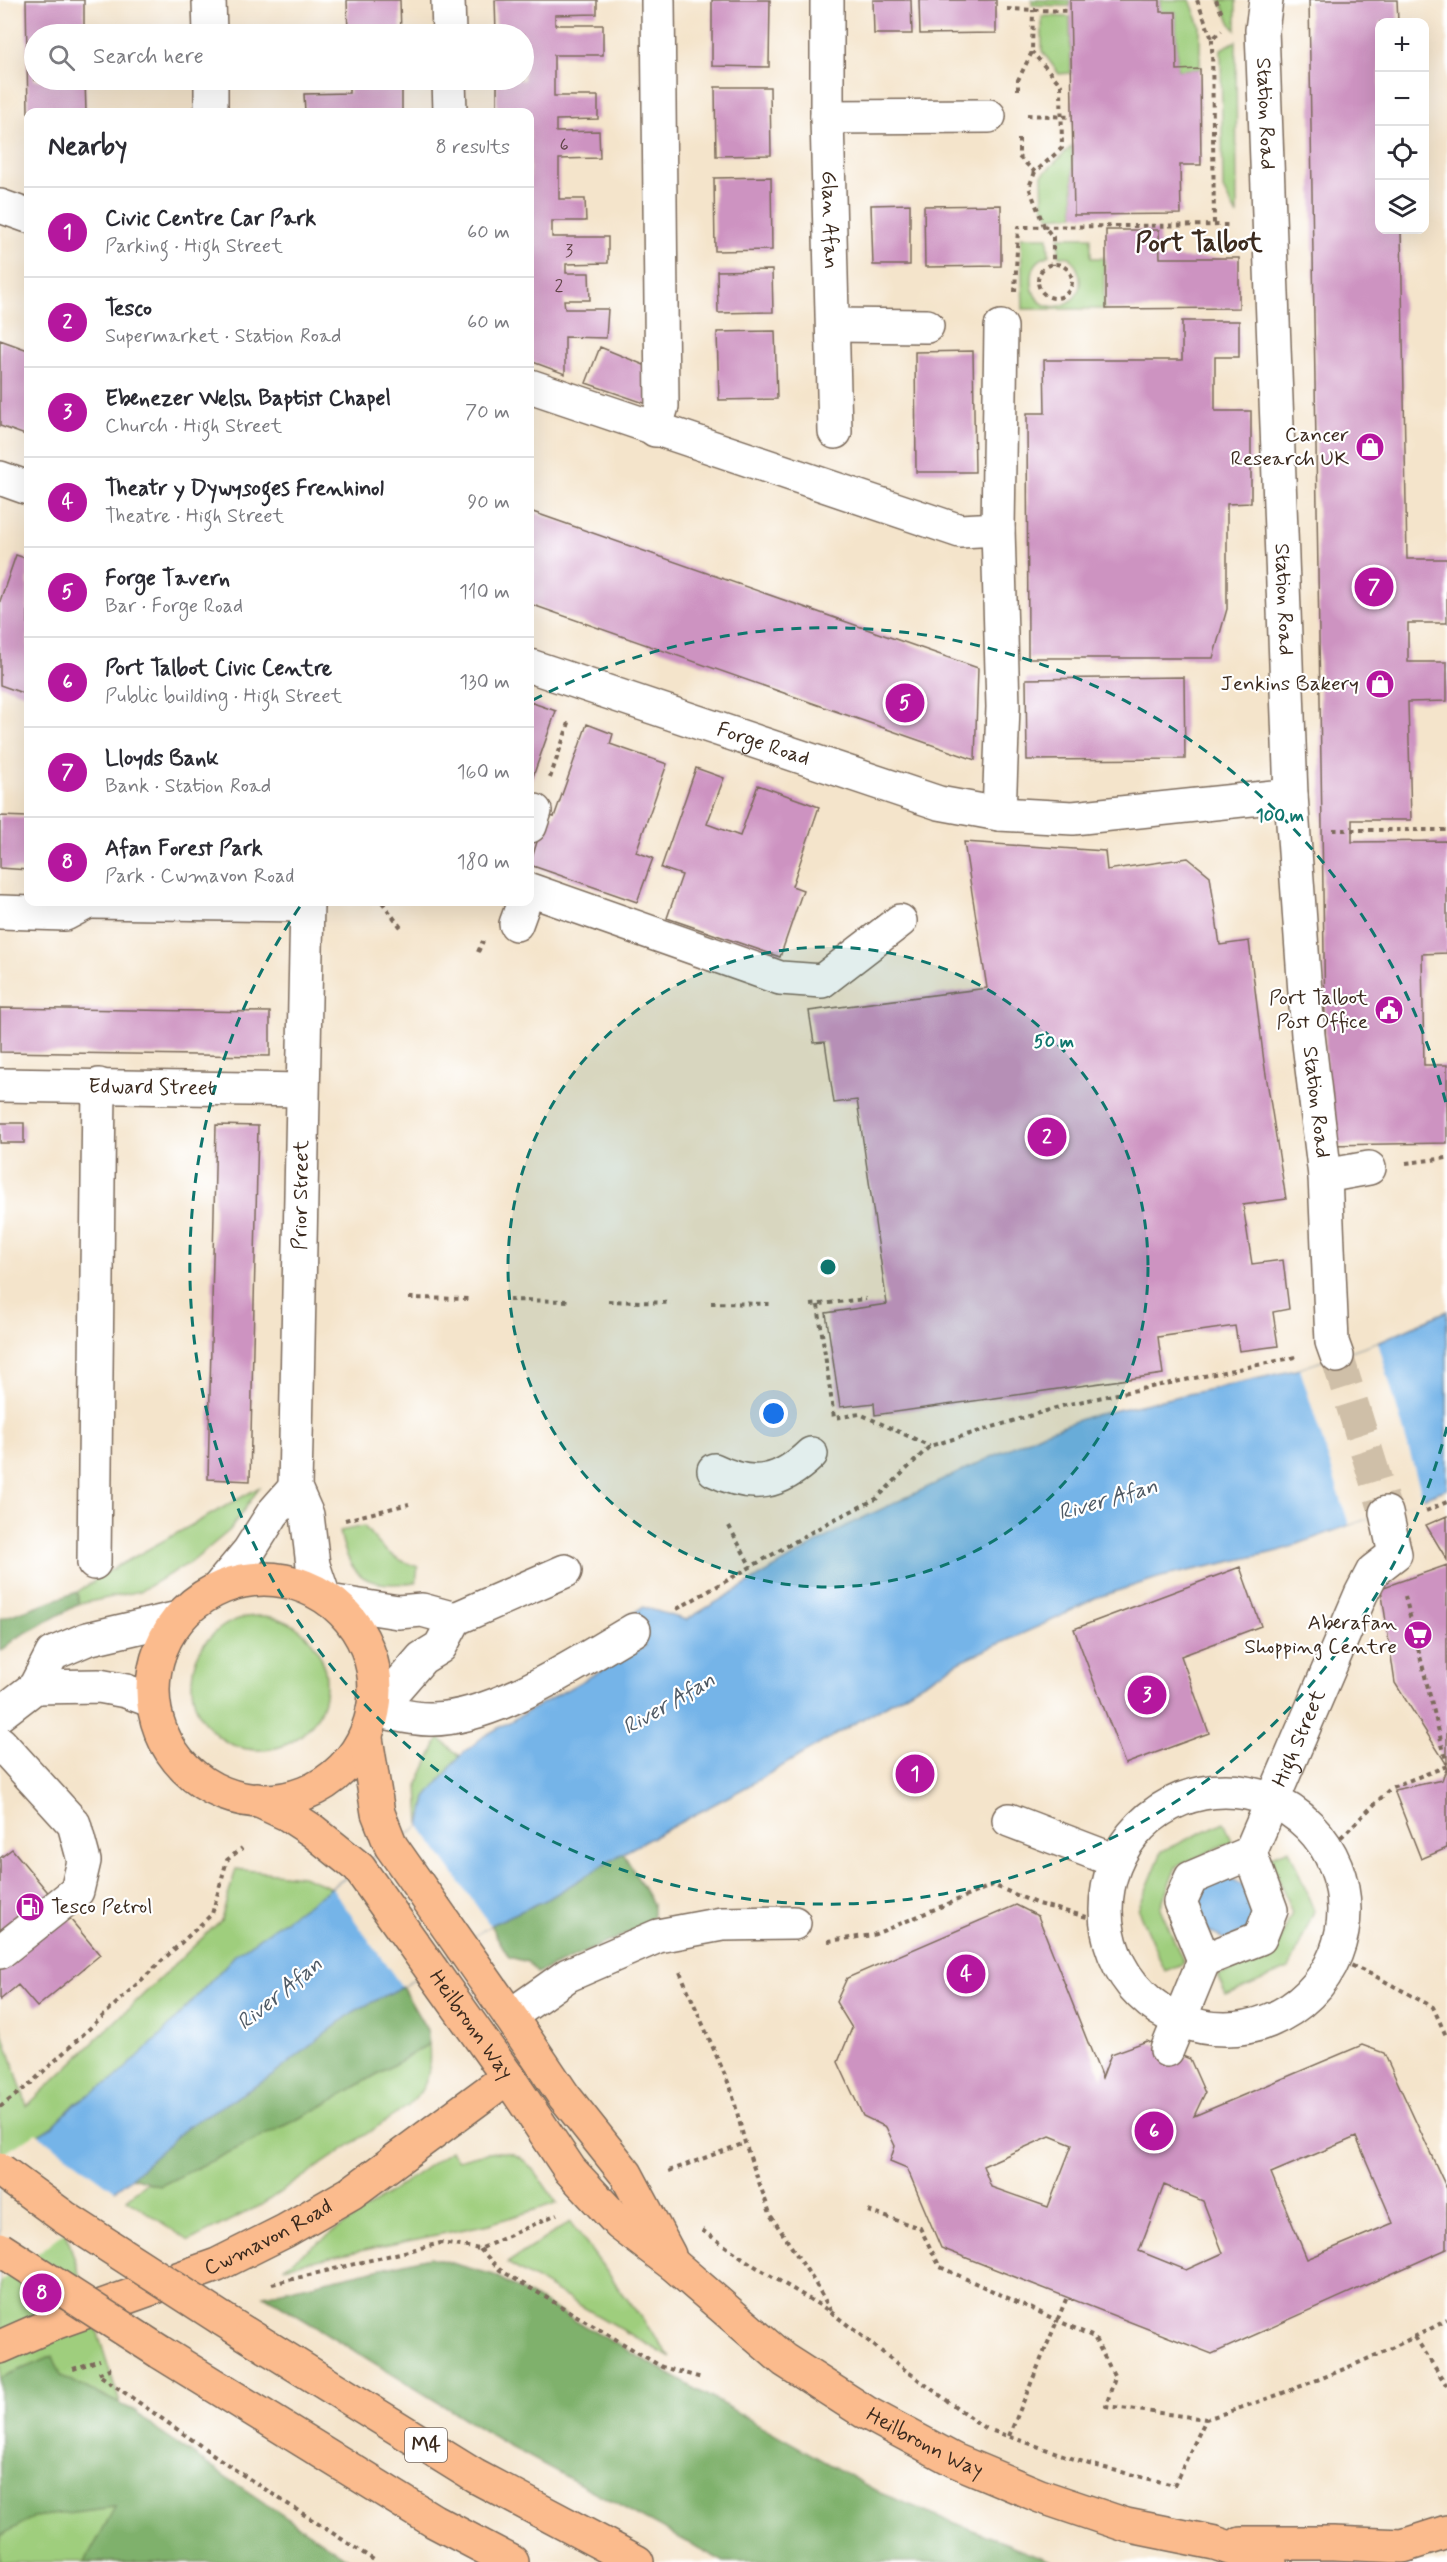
<!DOCTYPE html>
<html lang="en">
<head>
<meta charset="utf-8">
<style>
	:root { --surface:#fff; --page:#f7f7f7; --text:#2b2b33; --muted:#7c7c81; --line:#e1e1e2; --accent:#b5179e }
	body { margin:0; font-family:Mynerve,sans-serif; background:var(--page); color:var(--text) }
	.controls { position:absolute; right:18px; top:18px; display:grid; overflow:hidden; border-radius:12px; box-shadow:0 6px 24px #0002 }
	.controls button { width:54px; height:54px; display:grid; place-items:center; padding:0; border:0; border-bottom:2px solid var(--line); background:var(--surface); color:var(--text); font:30px sans-serif }
	.you { position:absolute; left:774px; top:1414px; width:21px; height:21px; margin:-15px; border:4px solid #fff; border-radius:50%; background:#1a73e8; box-shadow:0 0 0 9px #1a73e833 }
	.badge { display:grid; place-items:center; width:39px; height:39px; border-radius:50%; background:var(--accent); color:#fff; font-size:20px; font-weight:700 }
	.pin { position:absolute; translate:-50% -50%; border:3px solid #fff; box-shadow:0 2px 6px #0006 }
	.list { margin:0; padding:0; list-style:none }
	h2 { display:flex; justify-content:space-between; align-items:center; height:78px; margin:0; padding:0 24px; font-size:26px }
	h2 small { font-size:20px; font-weight:400; color:var(--muted) }
	.list li { display:grid; grid-template-columns:39px 1fr auto; gap:18px; align-items:center; box-sizing:border-box; height:90px; padding:0 24px; border-top:2px solid var(--line) }
	.list b { display:block; font-size:22px; white-space:nowrap }
	.list p { margin:0; font-size:20px; white-space:nowrap; color:var(--muted) }
	.list em { font-size:20px; font-style:normal; color:var(--muted) }
	.icon { flex:none; width:33px; height:33px; fill:none; stroke:currentColor; stroke-width:2; stroke-linecap:round; stroke-linejoin:round }
	.map { position:relative; flex:none; width:1447px; height:2562px; overflow:hidden }
	.search { position:absolute; background:var(--surface); box-shadow:0 6px 24px #0002; left:24px; top:24px; width:510px; height:66px; display:flex; align-items:center; gap:15px; box-sizing:border-box; padding:0 21px; border-radius:33px; color:var(--muted); font-size:22px }
	.panel { position:absolute; background:var(--surface); box-shadow:0 6px 24px #0002; left:24px; top:108px; width:510px; height:798px; border-radius:12px }
	.map>svg:first-child { display:block }
	.green { fill:#9fce7d; stroke:#6d7c4e; stroke-width:1.5 }
	.forest { fill:#7fb16c; stroke:#5d6e45; stroke-width:1.5 }
	.water { fill:#75b4e8; stroke:#586f83; stroke-width:1.5 }
	.pier { fill:#f4e4cb }
	.building { fill:#cd93c1; fill-rule:evenodd }
	.lines { fill:none; stroke-linecap:round; stroke-linejoin:round }
	.minor-tunnel { stroke:#cfbfa8; stroke-width:33; stroke-dasharray:33 16; stroke-linecap:butt }
	.minor-casing { stroke:#7c6b5b; stroke-width:36 }
	.major-casing { stroke:#7c6b5b; stroke-width:36 }
	.highway-casing { stroke:#7c6b5b; stroke-width:36 }
	.path { stroke:#7c6b5b; stroke-width:4; stroke-dasharray:4.5 4.5; stroke-linecap:butt }
	.minor { stroke:#fff; stroke-width:33 }
	.major { stroke:#fbbb8d; stroke-width:33 }
	.highway { stroke:#fbbb8d; stroke-width:33 }
	.highway-bridge-casing { stroke:#7c6b5b; stroke-width:36; stroke-linecap:butt }
	.highway-bridge { stroke:#fbbb8d; stroke-width:33 }
	.ring { fill:none; stroke:#0f766e; stroke-width:3; stroke-dasharray:10 8 }
	.labels { text-anchor:middle; dominant-baseline:central; stroke-width:4.5; stroke-linejoin:round; paint-order:stroke }
	.number-label { font-size:18px; fill:#604447 }
	.shield { fill:#fff; stroke:#766a62; stroke-width:1.5 }
	.shield-label { font-size:20px; font-weight:bold; fill:#3b2a1e }
	.street-label { font-size:21px; fill:#3b2a1e; stroke:#fff }
	.poi-label { font-size:21px; fill:#3b2a1e; stroke:#fff; text-anchor:end }
	.water-label { font-size:22px; font-style:italic; fill:#4f5a65; stroke:#fff }
	.district-label { font-size:27px; font-weight:bold; fill:#3b2a1e; stroke:#fff }
	.centre { fill:#0f766e; stroke:#fff; stroke-width:3 }
	.ring-label { font-size:18px; text-anchor:middle; font-weight:bold; fill:#0f766e; stroke:#fff; stroke-width:4.5; stroke-linejoin:round; paint-order:stroke }
</style>
</head>
<body>
<div class="map">
<svg width="1447" height="2562" viewBox="0 0 1447 2562">
	<rect width="100%" height="100%" fill="#fff"/>
	<filter id="ink" filterUnits="userSpaceOnUse"><feTurbulence type="fractalNoise" baseFrequency=".0167" numOctaves="2"/><feDisplacementMap in="SourceGraphic" scale="12" xChannelSelector="R" yChannelSelector="G"/><feConvolveMatrix kernelMatrix="1 2 1 2 8 2 1 2 1" color-interpolation-filters="sRGB"/></filter>
	<filter id="wash" filterUnits="userSpaceOnUse"><feTurbulence type="fractalNoise" baseFrequency=".008" numOctaves="4" result="noise"/><feDisplacementMap in="SourceGraphic" scale="24" xChannelSelector="R" yChannelSelector="G"/><feGaussianBlur stdDeviation="1.35" result="paint"/><feColorMatrix in="noise" values="0 0 0 0 0 0 0 0 0 0 0 0 0 0 0 0 0 1.4 0 .05"/><feComposite in="paint" operator="in"/></filter>
	<g filter="url(#wash)">
		<rect width="100%" height="100%" fill="#f4e4cb"/>
		<path class="green" d="M1032,0H1070V6L1032,5Z
			M1160,0H1190L1200,26V69L1177,70L1176,12H1160Z
			M1220,0H1236V30L1232,26Z
			M1042,16L1070,17L1071,73L1059,74L1042,51Z
			M1236,41L1237,216L1223,189L1221,49Z
			M1072,146L1074,215L1050,217L1043,206L1042,175Z
			M1021,237H1048L1049,255C1037,260 1032,266 1032,280C1031,329 1107,304 1070,257L1059,256V237H1091V258H1104V309H1023Z
			M260,1487L230,1530L193,1561L140,1591L79,1604L77,1592L109,1571Z
			M364,1526C381,1548 390,1558 418,1567L416,1582C369,1589 349,1580 340,1531Z
			M192 1683a67 67 0 1 1 134 0a67 67 0 1 1-134 0Z
			M439,1738L460,1756L426,1798L420,1826L418,1784Z
			M1224,1822L1232,1841L1176,1867L1160,1908L1184,1963L1165,1971L1138,1910L1162,1851Z
			M1289,1849L1314,1911L1289,1969L1226,1995L1217,1976L1275,1953L1292,1913L1270,1857Z
			M236,1869L302,1876L332,1888L236,1954L160,2036L114,2080L76,2103L53,2126L36,2137L170,2562H0V2024L27,2106L221,1920Z
			M429,2044C431,2072 429,2086 408,2106L261,2205L189,2241L127,2199L147,2182L160,2186L312,2112Z
			M450,2151L458,2160C521,2142 522,2154 557,2203L489,2224L283,2267Z
			M570,2222L671,2358L507,2263Z"/>
		<path class="forest" d="M77,1592L79,1604L16,1638L0,1651V1619Z
			M623,1853L653,1904V1916L640,1928L537,1973L528,1962L509,1957L490,1925L548,1899Z
			M402,1987L427,2030L429,2044L312,2112L160,2186L132,2177L188,2126L272,2076L353,2012Z
			M430,2257L494,2275L880,2493L1053,2562H724L504,2443L264,2295Z
			M53,2356L61,2376L135,2411L158,2431L352,2562H85L115,2507L34,2517L0,2536V2378Z"/>
		<path class="water" d="M1447,1311V1489L1279,1551L1161,1577L1095,1598L1055,1619L961,1661L748,1786L623,1853L548,1899L490,1925L402,1987L353,2012L272,2076L188,2126L132,2177L0,2279V2160L53,2126L76,2103L114,2079L160,2036L236,1954L420,1826L426,1798L460,1756L484,1736L645,1646L627,1616L643,1607L686,1620L846,1526L1042,1433L1090,1416L1300,1369L1378,1342Z
			M1226,1878L1248,1887L1257,1909L1248,1930L1226,1940L1205,1930L1195,1909L1204,1887Z"/>
		<path class="pier" d="M1378,1342L1423,1499L1349,1525L1300,1369Z
			M420,1826L490,1925L402,1987L332,1888Z
			M36,2133L117,2192L0,2282V2156Z"/>
		<g id="blocks">
			<path class="building" d="M26,0H84V34H34V80H85L86,112H28Z
				M347,0H400L401,34H348Z
				M495,0H597V14L555,15V25H603V55H554V96H598V119L556,120V132L599,131L600,158L559,159V199H585L586,221H552V237H608V263L566,264V273H589L590,300H564L565,309H608L606,338L565,337V374L530,361V112H497V80H524V34H496Z
				M712,0H770L769,67L712,66Z
				M873,0H911L912,34H874Z
				M919,0H996V33L920,34Z
				M1070,0H1160V12H1176L1177,70L1200,69L1201,165H1180L1181,214L1074,215Z
				M1309,0H1397L1398,22H1380V230H1401L1407,559H1447V623H1408V662H1447V701L1408,702L1411,820H1352V842L1447,841V953L1422,954L1424,1065H1447V1143L1327,1145Z
				M349,80H402V112H305L304,94L349,93Z
				M715,87H770L771,155L716,156Z
				M771,177L772,250L715,251L714,178Z
				M910,204V265H873L871,205Z
				M1001,205V266L925,267L924,206Z
				M1106,230H1159L1160,258H1239V308L1106,309Z
				M772,270L773,312L718,313L717,271Z
				M1182,321H1239V357H1215V411H1251V503L1227,504V609L1213,658H1028L1027,413H1045L1044,360H1182Z
				M775,331L777,399L719,400L717,332Z
				M0,340L28,350V436L0,426Z
				M600,347L649,367L650,405L586,383Z
				M973,351L975,472H916L915,352Z
				M530,511L978,668L975,760L530,604Z
				M16,555L28,559V695L0,685V601Z
				M1184,677L1185,759L1027,760L1026,679Z
				M530,702L556,711L530,785Z
				M587,724L613,734L610,744L667,764L636,852L653,858L637,902L530,865L545,815L554,817Z
				M696,768L724,778L707,824L740,836L758,785L819,807L792,886L803,890L780,957L667,918L682,875L661,868Z
				M0,816L28,817V870L0,868Z
				M964,842L1105,851L1107,870L1188,858L1210,876L1220,945L1249,941L1264,1062L1286,1199L1243,1205L1252,1264L1283,1260L1289,1309L1273,1312L1278,1346L1239,1351L1235,1326L1158,1337L1163,1374L875,1415L874,1403L840,1407L826,1313L887,1304L857,1100L834,1103L825,1042L814,1043L809,1011L987,988Z
				M0,1008L270,1012V1056L0,1052Z
				M0,1123H24V1143H0Z
				M216,1125L258,1126L250,1481L208,1479Z
				M1447,1516V1560L1426,1525Z
				M1447,1565V1765L1395,1683L1381,1588Z
				M1240,1567L1261,1626L1181,1656L1209,1733L1125,1764L1074,1629Z
				M1447,1767V1848L1421,1859L1394,1790L1442,1780Z
				M12,1849L100,1955L37,2007L18,1985L0,2000V1858Z
				M1016,1905L1038,1916L1102,2078L1111,2054L1147,2041L1190,2059L1205,2093L1194,2116L1362,2045L1384,2053L1447,2189V2249L1212,2354L941,2248L907,2168L890,2161L895,2146L886,2127L863,2116L838,2062L852,2028L836,2002L847,1978ZM1050,2136L1072,2145L1048,2207L991,2187L983,2166ZM1356,2137L1393,2223L1307,2259L1271,2173ZM1164,2185L1203,2201L1223,2253L1186,2270L1139,2251Z"/>
		</g>
	</g>
	<g filter="url(#ink)">
		<use href="#blocks" fill-opacity="0" stroke="#7c6b5b" stroke-width="1.5"/>
		<g class="lines">
			<path class="minor-tunnel" d="M1337,1356L1386,1513"/>
			<g class="minor-casing">
				<g id="minor">
					<path d="M209,0L210,34"/>
					<path d="M448,0L449,34"/>
					<path id="s1" d="M827,0V117L835,432"/>
					<path id="s2" d="M1266,0L1262,30L1291,795L1308,1035L1325,1176L1332,1342L1337,1356"/>
					<path d="M211,80V112"/>
					<path d="M449,80L450,112"/>
					<path d="M827,117L989,116"/>
					<path d="M0,206L28,216"/>
					<path d="M833,325L927,326"/>
					<path d="M530,386L960,531L998,529"/>
					<path d="M655,430L662,406L658,0"/>
					<path d="M0,478L28,488"/>
					<path id="s3" d="M530,666L939,803L999,814L1073,818L1291,795"/>
					<path d="M999,814L1003,707L998,529L1001,327"/>
					<path d="M530,826L535,811"/>
					<path d="M530,890L780,978L822,981L900,921"/>
					<path d="M91,902L307,905"/>
					<path d="M307,902L295,1488L307,1515L313,1565L323,1594"/>
					<path d="M0,912L65,914L88,902"/>
					<path d="M516,924L524,902"/>
					<path id="s4" d="M0,1085L302,1090"/>
					<path d="M1325,1176L1369,1168"/>
					<path d="M714,1470C753,1489 780,1484 811,1454"/>
					<path d="M94,1563L99,1085"/>
					<path d="M218,1588L249,1551L273,1513L295,1488"/>
					<path d="M335,1602L398,1612L422,1610L455,1619"/>
					<path d="M35,1687L99,1686L126,1691L153,1701"/>
					<path d="M375,1702L396,1688L422,1658L440,1647L455,1619L565,1571"/>
					<path d="M373,1710C392,1713 413,1720 432,1719C497,1718 579,1662 634,1630"/>
					<path d="M0,1714L35,1687L52,1654L87,1639L178,1618"/>
					<path d="M0,1743L74,1824L84,1861L77,1891L0,1952"/>
					<circle cx="1225" cy="1910" r="119"/>
					<path d="M1009,1820L1116,1861"/>
					<path id="s5" d="M1250,1853L1271,1910L1260,1938L1204,1960L1180,1902L1191,1878L1250,1853L1361,1594L1373,1571L1395,1554L1386,1513"/>
					<path d="M510,2016L568,1975L658,1936L722,1924L794,1923"/>
					<path d="M1167,2050L1204,1960"/>
				</g>
			</g>
			<g class="major-casing">
				<g id="major">
					<circle cx="264" cy="1690" r="111"/>
					<path d="M366,1738L378,1813L391,1846L510,2016L564,2096L626,2174L669,2255"/>
					<path id="s6" d="M257,1800L287,1814L313,1831L359,1868L508,2077L570,2170L620,2224L674,2265L784,2360L865,2412L954,2460L1040,2496L1126,2525L1215,2543L1271,2562"/>
					<path id="s7" d="M0,2347L57,2322L217,2265L285,2231L351,2193L508,2077"/>
					<path d="M1241,2543H1333L1403,2546L1447,2532"/>
				</g>
			</g>
			<g class="highway-casing">
				<path id="highway" d="M222,2319L475,2476L637,2562
					M160,2352L434,2521L512,2562"/>
			</g>
			<path class="path" d="M1197,0L1212,39L1222,31
				M1216,0L1223,16
				M1007,9L1070,11
				M1212,39L1214,225
				M1018,90V80L1032,52L1033,10
				M1027,115L1072,117
				M1019,139V157L1035,172L1062,148L1061,85L1032,52
				M1035,172L1029,187L1044,226L1053,237V265
				M1038 281a17 17 0 1 1 34 0a17 17 0 1 1-34 0Z
				M1015,292L1018,227L1231,225
				M550,778L570,720
				M1333,830H1447
				M382,902L402,929
				M478,952L483,941
				M1406,1163L1447,1158
				M409,1298L472,1299
				M509,1300L571,1301
				M608,1301L671,1303
				M711,1303L772,1304
				M811,1305L866,1299
				M818,1305L834,1418L860,1414L930,1446
				M1426,1511L1447,1502
				M345,1520L409,1504
				M729,1526L751,1567
				M1405,1596L1447,1764
				M677,1609L831,1521L876,1499L930,1446L1069,1404L1296,1357
				M1328,1850L1392,1787L1447,1766
				M828,1941L873,1935L993,1885L1038,1904L1106,1922
				M1335,1958L1375,1976L1433,2007L1447,2038
				M680,1972L731,2089L745,2143L771,2216L814,2281L831,2311
				M0,2107L29,2085L212,1914L227,1860L242,1848
				M669,2171L745,2143
				M868,2211L920,2228L940,2267L1094,2337L1115,2377L1106,2406L1206,2419
				M702,2230L753,2265L831,2312L904,2369L986,2429
				M480,2249L500,2270L662,2367L702,2378
				M272,2284L441,2243L480,2249L557,2214
				M1415,2337L1447,2386
				M111,2368L98,2374L234,2469L377,2562
				M73,2369L100,2360
				M993,2431L1089,2464L1174,2485L1206,2419C1289,2393 1371,2361 1447,2320
				M1009,2436L1067,2297"/>
			<use href="#minor" class="minor"/>
			<use href="#major" class="major"/>
			<use href="#highway" class="highway"/>
			<g class="highway-bridge-casing">
				<path id="highway-bridge" d="M0,2170L64,2217L222,2319
					M0,2249L160,2352"/>
			</g>
			<use href="#highway-bridge" class="highway-bridge"/>
		</g>
	</g>
	<circle cx="828" cy="1267" r="320" fill="#0f766e" fill-opacity=".12"/>
	<g class="ring">
		<circle cx="828" cy="1267" r="320"/>
		<path d="M1447 1427A639 639 0 1 1 301 905M533 700A639 639 0 0 1 1447 1107"/>
	</g>
	<defs>
		<g id="shop-disc" transform="scale(1.5)"><circle r="9.5" fill="#b5179e" stroke="#fff"/><path d="M-5-2.5h2.3a2.7 3.5 0 0 1 5.4 0H5L5.5 6h-11ZM-1.5-2.5h3a1.5 2.3 0 0 0-3 0Z" fill="#fff"/></g>
		<g id="civic-disc" transform="scale(1.5)"><circle r="9.5" fill="#b5179e" stroke="#fff"/><path d="M-.6-6.5H3V-4.5H.6V-3L4-1V1h2V6H-6V1h2V-1L-.6-3ZM-1.2 2.5V6h2.4V2.5Z" fill="#fff"/></g>
		<g id="supermarket-disc" transform="scale(1.5)"><circle r="9.5" fill="#b5179e" stroke="#fff"/><path d="M-6-5.5h2.5l.6 2H6L4.5 2H-2.5L-4.4-4H-6ZM-1.5 3.2a1.3 1.3 0 1 0 .1 0ZM3 3.2a1.3 1.3 0 1 0 .1 0Z" fill="#fff"/></g>
		<g id="fuel-disc" transform="scale(1.5)"><circle r="9.5" fill="#b5179e" stroke="#fff"/><path d="M-5.5-6h7V0h2V4h1.3V-2.5L3-4.5l.8-.8L6-3V5H2.5V1h-1V6h-7ZM-4.2-4.7v3.2H.2V-4.7Z" fill="#fff"/></g>
	</defs>
	<g fill-rule="evenodd">
		<use href="#shop-disc" x="1370" y="447"/>
		<use href="#shop-disc" x="1380" y="684"/>
		<use href="#civic-disc" x="1389" y="1010"/>
		<use href="#supermarket-disc" x="1418" y="1635"/>
		<use href="#fuel-disc" x="30" y="1907"/>
	</g>
	<g class="labels">
		<g class="number-label">
			<text x="564" y="145">6</text>
			<text x="569" y="251">3</text>
			<text x="559" y="286">2</text>
		</g>
		<rect class="shield" x="405" y="2428" width="42" height="34" rx="4.5"/>
		<g class="shield-label">
			<text x="426" y="2445">M4</text>
		</g>
		<g class="street-label">
			<text stroke="none"><textPath href="#s2" startOffset="114">Station Road</textPath></text>
			<text stroke="none"><textPath href="#s1" startOffset="220">Glan Afan</textPath></text>
			<text stroke="none"><textPath href="#s2" startOffset="600">Station Road</textPath></text>
			<text stroke="none"><textPath href="#s3" startOffset="246">Forge Road</textPath></text>
			<text stroke="none"><textPath href="#s4" startOffset="152">Edward Street</textPath></text>
			<text stroke="none"><textPath href="#s2" startOffset="1104">Station Road</textPath></text>
			<text transform="translate(301 1195) rotate(-89)">Prior Street</text>
			<text stroke="none"><textPath href="#s5" startOffset="429">High Street</textPath></text>
			<text stroke="none"><textPath href="#s6" startOffset="316">Heilbronn Way</textPath></text>
			<text stroke="none"><textPath href="#s7" startOffset="290">Cwmavon Road</textPath></text>
			<text stroke="none"><textPath href="#s6" startOffset="942">Heilbronn Way</textPath></text>
		</g>
		<g class="poi-label">
			<text x="1349" y="435">Cancer<tspan x="1349" dy="24">Research UK</tspan></text>
			<text x="1359" y="684">Jenkins Bakery</text>
			<text x="1368" y="998">Port Talbot<tspan x="1368" dy="24">Post Office</tspan></text>
			<text x="1397" y="1623">Aberafan<tspan x="1397" dy="24">Shopping Centre</tspan></text>
			<text x="51" y="1907" text-anchor="start">Tesco Petrol</text>
		</g>
		<g class="water-label">
			<text transform="translate(1108 1500) rotate(-16)">River Afan</text>
			<text transform="translate(669 1704) rotate(-30)">River Afan</text>
			<text transform="translate(280 1994) rotate(-39)">River Afan</text>
		</g>
		<g class="district-label">
			<text x="1199" y="243">Port Talbot</text>
		</g>
	</g>
	<circle cx="828" cy="1267" r="9" class="centre"/>
	<g class="ring-label">
		<text x="1280" y="821">100 m</text>
		<text x="1054" y="1047">50 m</text>
	</g>
</svg>
<div class="controls">
<button>+</button>
<button>−</button>
<button><svg class="icon" aria-label="locate" viewBox="0 0 24 24"><circle cx="12" cy="12" r="6"/><path d="M12 2v4M12 18v4M2 12h4M18 12h4"/></svg></button>
<button><svg class="icon" aria-label="layers" viewBox="0 0 24 24"><path d="M12 4l9 5-9 5-9-5zM3 14l9 5 9-5"/></svg></button>
</div>
<div class="you"></div>
<div class="pin badge" style="left:915px;top:1774px">1</div>
<div class="pin badge" style="left:1047px;top:1137px">2</div>
<div class="pin badge" style="left:1147px;top:1695px">3</div>
<div class="pin badge" style="left:966px;top:1974px">4</div>
<div class="pin badge" style="left:905px;top:703px">5</div>
<div class="pin badge" style="left:1154px;top:2131px">6</div>
<div class="pin badge" style="left:1374px;top:587px">7</div>
<div class="pin badge" style="left:42px;top:2293px">8</div>
<div class="search"><svg class="icon" aria-label="search" viewBox="0 0 24 24"><circle cx="10" cy="10" r="6"/><path d="M15 15l6 6"/></svg>Search here</div>
<section class="panel">
<h2>Nearby<small>8 results</small></h2>
<ul class="list">
<li><span class="badge">1</span><div><b>Civic Centre Car Park</b><p>Parking · High Street</p></div><em>60 m</em></li>
<li><span class="badge">2</span><div><b>Tesco</b><p>Supermarket · Station Road</p></div><em>60 m</em></li>
<li><span class="badge">3</span><div><b>Ebenezer Welsh Baptist Chapel</b><p>Church · High Street</p></div><em>70 m</em></li>
<li><span class="badge">4</span><div><b>Theatr y Dywysoges Frenhinol</b><p>Theatre · High Street</p></div><em>90 m</em></li>
<li><span class="badge">5</span><div><b>Forge Tavern</b><p>Bar · Forge Road</p></div><em>110 m</em></li>
<li><span class="badge">6</span><div><b>Port Talbot Civic Centre</b><p>Public building · High Street</p></div><em>130 m</em></li>
<li><span class="badge">7</span><div><b>Lloyds Bank</b><p>Bank · Station Road</p></div><em>160 m</em></li>
<li><span class="badge">8</span><div><b>Afan Forest Park</b><p>Park · Cwmavon Road</p></div><em>180 m</em></li>
</ul>
</section>
</div>
</body>
</html>
